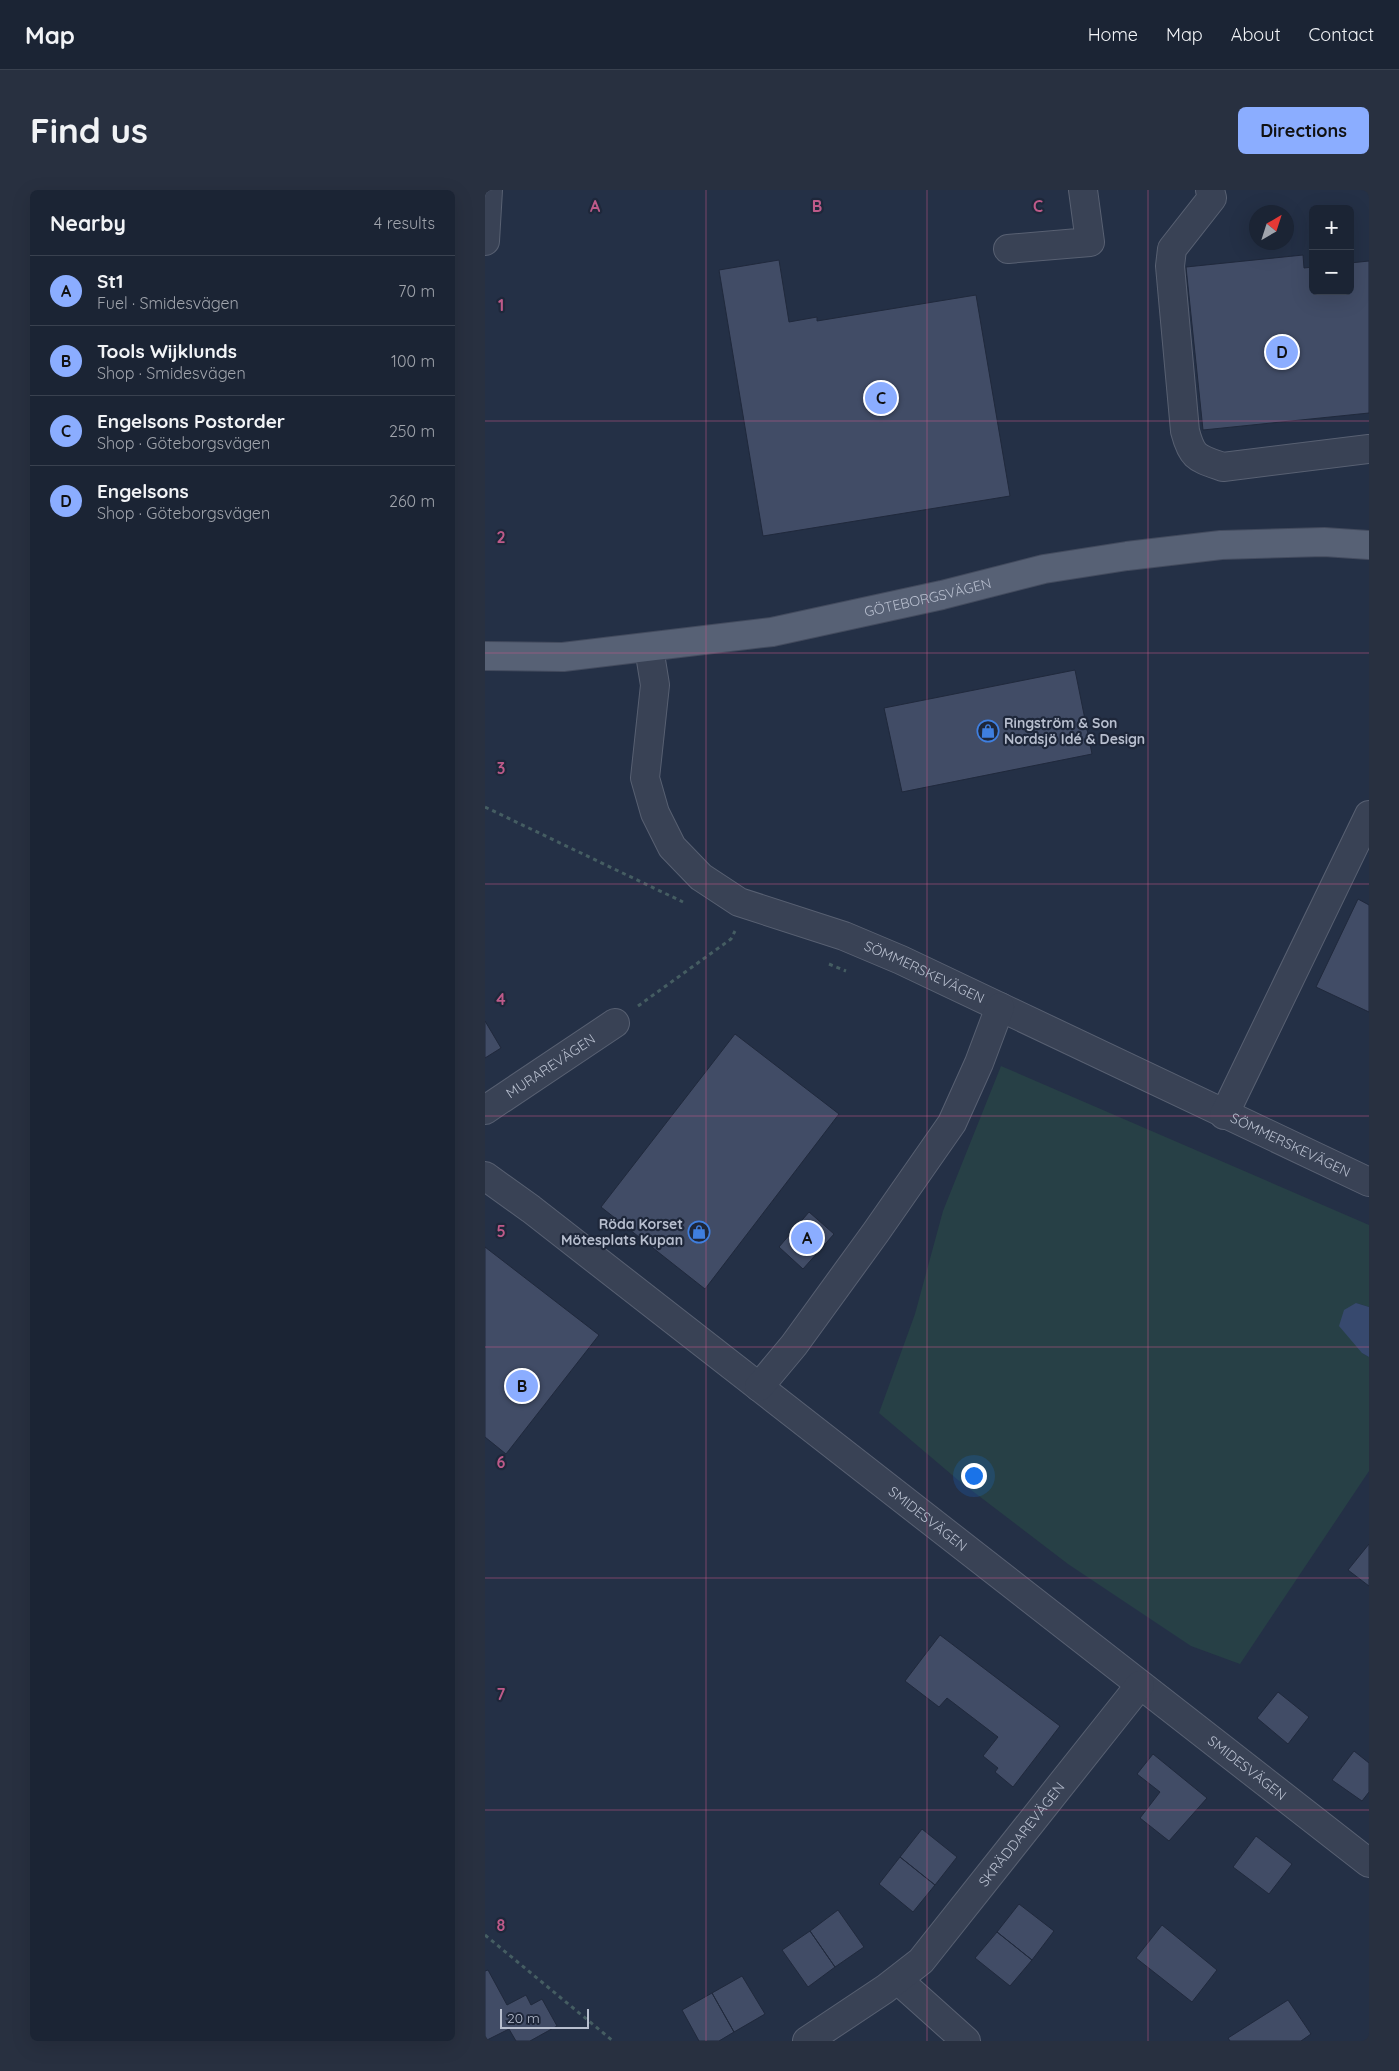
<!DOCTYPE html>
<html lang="en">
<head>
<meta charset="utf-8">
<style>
	:root { --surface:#1b2434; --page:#283040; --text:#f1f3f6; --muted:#a0a4ac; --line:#39414f; --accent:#8badff }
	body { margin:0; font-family:Quicksand,sans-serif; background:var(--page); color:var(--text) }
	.controls { position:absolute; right:15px; top:15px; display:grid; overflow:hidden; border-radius:8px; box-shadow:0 5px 20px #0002 }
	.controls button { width:45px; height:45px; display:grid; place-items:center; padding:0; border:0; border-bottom:1px solid var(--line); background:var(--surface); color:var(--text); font:25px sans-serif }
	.compass { position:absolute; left:764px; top:15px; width:45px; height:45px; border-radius:50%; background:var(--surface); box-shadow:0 5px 20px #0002; rotate:39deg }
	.scale { position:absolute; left:15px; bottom:12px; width:89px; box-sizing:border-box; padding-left:5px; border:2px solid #b7bece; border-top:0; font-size:14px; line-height:18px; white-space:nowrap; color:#b7bece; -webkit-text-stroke:4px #1e273a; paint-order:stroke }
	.you { position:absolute; left:488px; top:1285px; width:18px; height:18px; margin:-12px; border:4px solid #fff; border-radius:50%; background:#1a73e8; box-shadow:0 0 0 8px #1a73e833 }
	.badge { display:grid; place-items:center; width:32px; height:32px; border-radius:50%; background:var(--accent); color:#111; font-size:16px; font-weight:700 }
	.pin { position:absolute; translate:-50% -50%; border:2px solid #fff; box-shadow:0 1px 5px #0006 }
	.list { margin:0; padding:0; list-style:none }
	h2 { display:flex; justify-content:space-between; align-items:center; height:65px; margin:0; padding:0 20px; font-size:21px }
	h2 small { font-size:16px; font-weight:400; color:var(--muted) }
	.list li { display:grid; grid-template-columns:32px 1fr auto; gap:15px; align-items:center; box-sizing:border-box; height:70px; padding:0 20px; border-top:1px solid var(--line) }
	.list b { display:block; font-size:19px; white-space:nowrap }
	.list p { margin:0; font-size:16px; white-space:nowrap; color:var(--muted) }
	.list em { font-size:16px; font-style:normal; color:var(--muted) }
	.map { position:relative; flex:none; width:884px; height:1851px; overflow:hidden; border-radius:8px }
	header { display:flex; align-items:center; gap:30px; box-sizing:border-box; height:70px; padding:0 25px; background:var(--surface); border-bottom:1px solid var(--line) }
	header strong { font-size:24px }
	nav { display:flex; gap:28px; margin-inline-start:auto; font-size:18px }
	.intro { display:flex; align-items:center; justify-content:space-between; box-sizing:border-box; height:120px; padding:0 30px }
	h1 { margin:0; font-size:35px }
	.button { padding:12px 22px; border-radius:8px; background:var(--accent); color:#111; font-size:18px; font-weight:700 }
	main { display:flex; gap:30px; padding:0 30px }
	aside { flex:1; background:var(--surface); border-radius:8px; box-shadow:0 5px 20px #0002 }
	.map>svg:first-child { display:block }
	.green { fill:#274046 }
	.water { fill:#37496e }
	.building { fill:#414c66; stroke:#20293c }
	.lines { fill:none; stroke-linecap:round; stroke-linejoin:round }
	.minor-casing { stroke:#586072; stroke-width:30 }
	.major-casing { stroke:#434b5e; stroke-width:30 }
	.path { stroke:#455d62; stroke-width:3; stroke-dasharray:4 4; stroke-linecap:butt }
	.minor { stroke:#394255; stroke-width:28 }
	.major { stroke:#576175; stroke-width:28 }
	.grid { fill:none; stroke:#be5a89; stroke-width:1; stroke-opacity:0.55 }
	.labels { text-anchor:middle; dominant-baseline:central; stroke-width:4.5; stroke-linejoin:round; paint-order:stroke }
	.street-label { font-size:14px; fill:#b7bece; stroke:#1e273a }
	.poi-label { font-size:14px; font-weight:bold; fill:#b7bece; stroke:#1e273a; text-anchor:start }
	.grid-label { font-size:16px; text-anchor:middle; font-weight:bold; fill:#be5a89; stroke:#1e273a; stroke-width:4.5; stroke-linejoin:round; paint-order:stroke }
</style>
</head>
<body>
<header>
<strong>Map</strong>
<nav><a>Home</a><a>Map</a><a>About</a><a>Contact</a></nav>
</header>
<div class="intro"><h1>Find us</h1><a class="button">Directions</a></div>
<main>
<aside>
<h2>Nearby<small>4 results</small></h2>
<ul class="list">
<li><span class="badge">A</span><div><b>St1</b><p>Fuel · Smidesvägen</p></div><em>70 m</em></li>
<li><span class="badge">B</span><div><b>Tools Wijklunds</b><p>Shop · Smidesvägen</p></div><em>100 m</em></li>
<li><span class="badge">C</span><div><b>Engelsons Postorder</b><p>Shop · Göteborgsvägen</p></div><em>250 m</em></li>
<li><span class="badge">D</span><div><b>Engelsons</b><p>Shop · Göteborgsvägen</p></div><em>260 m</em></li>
</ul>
</aside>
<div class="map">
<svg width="884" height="1851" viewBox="0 0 884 1851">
	<rect width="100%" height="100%" fill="#243046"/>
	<path class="green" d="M516,876L884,1035V1117L871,1113L877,1163L884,1167V1281L755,1474L706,1456L583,1374L473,1290L394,1223L430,1124L458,1021Z"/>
	<path class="water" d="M871,1113L884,1117V1167L877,1163L854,1136L859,1120Z"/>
	<path class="building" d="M818,65L819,78L828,77V101H865V73L884,71V223L718,240L701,77Z
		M294,70L304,132L332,127V131L491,105L525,306L278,346L234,80Z
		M590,480L607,564L417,602L399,518Z
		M873,709L884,715V822L831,797Z
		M0,831L16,858L0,868Z
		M250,844L354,924L220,1099L116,1017Z
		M324,1022L349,1044L318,1079L294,1057Z
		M0,1057L114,1145L21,1264L0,1247Z
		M884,1354V1396L863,1380Z
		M455,1445L575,1536L528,1597L510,1582L513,1578L498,1566L513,1547L462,1508L454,1517L420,1491Z
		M793,1502L824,1527L803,1554L772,1528Z
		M869,1561L884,1573V1602L877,1611L847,1590Z
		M668,1564L722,1608L684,1651L655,1628L675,1602L652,1584Z
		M437,1639L472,1667L450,1695L415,1667Z
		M771,1646L807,1674L784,1704L748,1677Z
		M415,1667L450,1695L428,1722L394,1694Z
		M534,1714L569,1741L547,1770L512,1742Z
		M353,1720L379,1757L350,1777L325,1741Z
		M677,1735L732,1780L707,1812L651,1768Z
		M325,1741L350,1777L323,1797L297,1760Z
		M512,1742L547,1770L525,1796L490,1768Z
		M3,1780L22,1815L41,1805L46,1815L57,1809L72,1836L45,1851H31L24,1839L0,1851V1781Z
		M257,1786L280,1824L249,1842L227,1803Z
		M227,1803L249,1842L234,1851H214L197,1820Z
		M803,1810L826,1844L816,1851H745L743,1848Z"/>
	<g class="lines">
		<g class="minor-casing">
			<g id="minor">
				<path d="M725,0L727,8L687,59L685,76L700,241C707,268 712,268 738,277L884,259"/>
				<path d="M0,51L3,0"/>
				<path d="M523,59L605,52L598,0"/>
				<path id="s1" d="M164,458L170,495L160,588L170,623L187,657L216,687L254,712L359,746L416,770L884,992"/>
				<path id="s2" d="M0,920L130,833"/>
				<path d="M739,925L884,625"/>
				<path id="s3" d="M0,986L46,1019L884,1673"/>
				<path d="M274,1197L309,1155L391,1042L467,933L494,873L515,817"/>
				<path d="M413,1790L481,1851"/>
				<path id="s4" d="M322,1851L400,1799L436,1771L655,1495"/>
			</g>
		</g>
		<g class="major-casing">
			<g id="major">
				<path id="s5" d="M0,466L78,467L287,442L457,405L559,379L642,366L736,355L839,352L884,355"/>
			</g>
		</g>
		<path class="path" d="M0,617L198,712
			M344,774L361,781
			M153,816L246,749L250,741
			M0,1745L128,1851"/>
		<use href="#minor" class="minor"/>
		<use href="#major" class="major"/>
	</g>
	<path class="grid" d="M221,0V1851M442,0V1851M663,0V1851M0,231H884M0,463H884M0,694H884M0,926H884M0,1157H884M0,1388H884M0,1620H884"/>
	<defs>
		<g id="shop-ring" transform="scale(1.125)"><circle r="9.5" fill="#1e273a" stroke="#3f7fe0" stroke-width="1.5"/><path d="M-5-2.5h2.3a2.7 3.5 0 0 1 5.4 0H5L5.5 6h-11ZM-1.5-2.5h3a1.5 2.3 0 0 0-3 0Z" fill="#3f7fe0"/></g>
	</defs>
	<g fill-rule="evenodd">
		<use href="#shop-ring" x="503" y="541"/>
		<use href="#shop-ring" x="214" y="1042"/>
	</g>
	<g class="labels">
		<g class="street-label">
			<text stroke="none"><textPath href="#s5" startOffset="448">GÖTEBORGSVÄGEN</textPath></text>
			<text stroke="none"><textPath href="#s1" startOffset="491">SÖMMERSKEVÄGEN</textPath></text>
			<text stroke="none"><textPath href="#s2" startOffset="79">MURAREVÄGEN</textPath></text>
			<text stroke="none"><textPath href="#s1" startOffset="896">SÖMMERSKEVÄGEN</textPath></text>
			<text stroke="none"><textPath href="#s3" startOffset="560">SMIDESVÄGEN</textPath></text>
			<text stroke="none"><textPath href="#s3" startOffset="965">SMIDESVÄGEN</textPath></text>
			<text stroke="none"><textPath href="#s4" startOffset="301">SKRÄDDAREVÄGEN</textPath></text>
		</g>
		<g class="poi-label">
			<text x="519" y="533">Ringström &amp; Son<tspan x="519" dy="16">Nordsjö Idé &amp; Design</tspan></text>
			<text x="198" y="1034" text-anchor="end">Röda Korset<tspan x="198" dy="16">Mötesplats Kupan</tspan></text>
		</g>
	</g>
	<g class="grid-label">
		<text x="110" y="22">A</text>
		<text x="332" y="22">B</text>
		<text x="553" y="22">C</text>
		<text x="16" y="121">1</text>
		<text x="16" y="353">2</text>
		<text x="16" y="584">3</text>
		<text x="16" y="815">4</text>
		<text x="16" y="1047">5</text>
		<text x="16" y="1278">6</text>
		<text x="16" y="1510">7</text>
		<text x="16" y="1741">8</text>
	</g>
</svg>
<div class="controls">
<button>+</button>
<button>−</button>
</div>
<svg class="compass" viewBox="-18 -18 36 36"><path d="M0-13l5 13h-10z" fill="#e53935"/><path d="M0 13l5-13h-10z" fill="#a0a4ac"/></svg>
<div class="scale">20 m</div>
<div class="you"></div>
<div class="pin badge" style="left:322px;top:1048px">A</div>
<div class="pin badge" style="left:37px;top:1196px">B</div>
<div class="pin badge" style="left:396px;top:208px">C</div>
<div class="pin badge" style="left:797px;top:162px">D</div>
</div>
</main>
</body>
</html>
